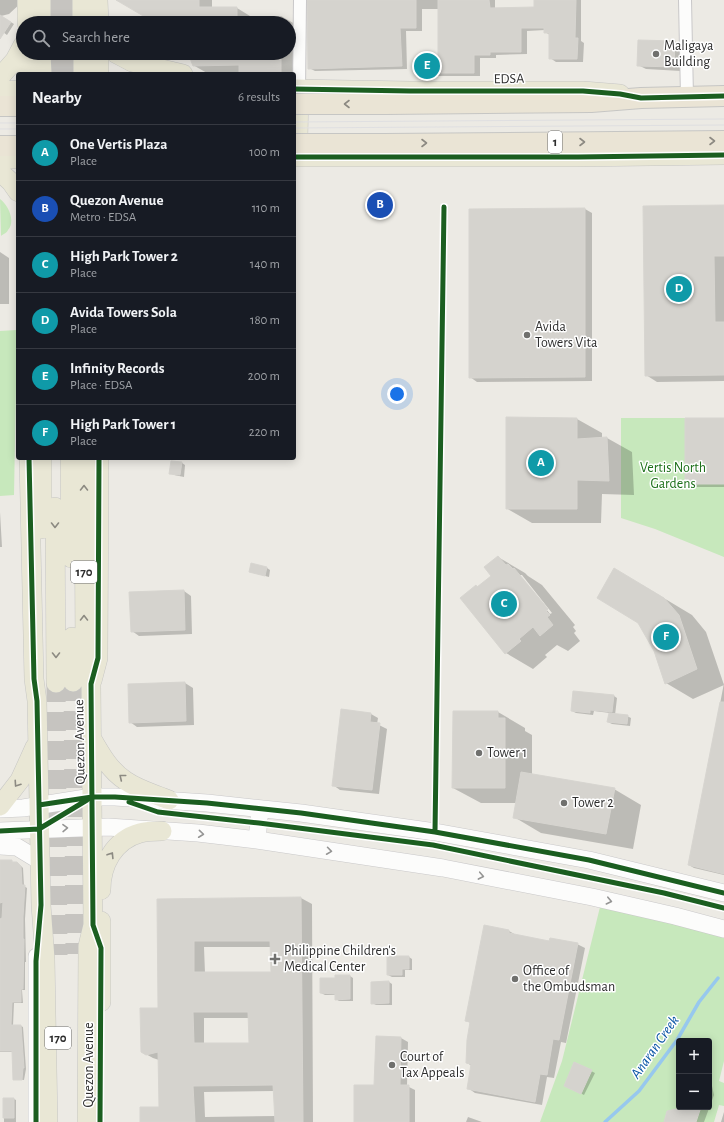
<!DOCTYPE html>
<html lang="en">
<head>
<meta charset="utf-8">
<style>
	:root { --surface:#171b24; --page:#20242c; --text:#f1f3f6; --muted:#9ea1a6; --line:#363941; --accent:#70706e }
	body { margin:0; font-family:"Alegreya Sans",sans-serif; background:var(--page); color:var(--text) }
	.controls { position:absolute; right:12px; bottom:12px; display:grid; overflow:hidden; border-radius:4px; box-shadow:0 2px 10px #0003 }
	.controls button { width:36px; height:36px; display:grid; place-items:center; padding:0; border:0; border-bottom:1px solid var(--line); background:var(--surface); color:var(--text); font:20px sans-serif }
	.you { position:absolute; left:397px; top:394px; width:14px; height:14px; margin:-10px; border:3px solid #fff; border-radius:50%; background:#1a73e8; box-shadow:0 0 0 6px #1a73e833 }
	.badge { display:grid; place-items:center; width:26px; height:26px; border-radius:50%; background:var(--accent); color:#fff; font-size:13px; font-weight:700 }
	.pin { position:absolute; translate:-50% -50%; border:2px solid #fff; box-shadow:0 1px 4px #0006 }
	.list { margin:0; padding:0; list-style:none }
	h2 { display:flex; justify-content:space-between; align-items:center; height:52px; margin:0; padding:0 16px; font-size:17px }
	h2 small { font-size:13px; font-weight:400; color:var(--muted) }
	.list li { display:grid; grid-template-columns:26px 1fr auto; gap:12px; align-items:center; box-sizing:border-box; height:56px; padding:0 16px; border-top:1px solid var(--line) }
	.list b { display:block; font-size:15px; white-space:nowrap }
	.list p { margin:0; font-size:13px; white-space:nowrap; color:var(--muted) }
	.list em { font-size:13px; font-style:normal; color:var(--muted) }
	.icon { flex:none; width:22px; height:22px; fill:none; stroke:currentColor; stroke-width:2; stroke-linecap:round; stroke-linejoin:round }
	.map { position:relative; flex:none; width:724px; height:1122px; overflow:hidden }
	.search { position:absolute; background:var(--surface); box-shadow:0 2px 10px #0003; left:16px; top:16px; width:280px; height:44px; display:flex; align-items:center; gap:10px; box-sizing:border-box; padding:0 14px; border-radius:22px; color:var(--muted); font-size:15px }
	.panel { position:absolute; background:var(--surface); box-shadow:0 2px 10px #0003; left:16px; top:72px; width:280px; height:388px; border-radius:4px }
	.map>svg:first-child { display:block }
	.green { fill:#c7e8bc; fill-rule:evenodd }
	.shadow { fill:#0003; fill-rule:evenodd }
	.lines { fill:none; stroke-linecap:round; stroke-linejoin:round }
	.stream { stroke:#97c8ee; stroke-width:3.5 }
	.building { fill:#d5d3ce; stroke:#d7d5d0; fill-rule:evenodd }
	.primary-tunnel { stroke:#c6c4c0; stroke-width:19; stroke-dasharray:19 10; stroke-linecap:butt }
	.minor-casing { stroke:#c9c8c9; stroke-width:14 }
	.tertiary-casing { stroke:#c9c8c9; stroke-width:16 }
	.secondary-casing { stroke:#c9c8c9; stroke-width:18 }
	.primary-casing { stroke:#c6c6c4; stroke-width:20 }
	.trunk-casing { stroke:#c6c6c4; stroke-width:22 }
	.minor { stroke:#fcfcfb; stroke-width:12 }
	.tertiary { stroke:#fcfcfb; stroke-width:15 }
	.secondary { stroke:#fcfcfb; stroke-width:17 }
	.primary { stroke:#e9e7d5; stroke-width:19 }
	.trunk { stroke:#eae4d5; stroke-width:20 }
	.tram { stroke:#dfdfe1; stroke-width:1 }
	.trunk-bridge-casing { stroke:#c6c6c4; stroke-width:22; stroke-linecap:butt }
	.trunk-bridge { stroke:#eae4d5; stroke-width:20 }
	.cycleway-casing { stroke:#fff; stroke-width:8 }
	.cycleway { stroke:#1b5e20; stroke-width:5 }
	.oneway { stroke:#8c8982 }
	.oneway2 { stroke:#8c8a82 }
	.oneway3 { stroke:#959594 }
	.poi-dot { fill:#70706e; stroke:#fff; stroke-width:1.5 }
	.labels { text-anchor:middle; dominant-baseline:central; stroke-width:3; stroke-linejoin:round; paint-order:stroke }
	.shield { fill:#fff; stroke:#6d6d6d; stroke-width:1 }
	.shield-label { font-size:13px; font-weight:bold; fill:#2e2e2e }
	.poi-label { font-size:14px; fill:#2e2e2e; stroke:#fff; text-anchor:start }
	.street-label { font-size:14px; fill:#2e2e2e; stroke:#fff }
	.park-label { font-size:14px; fill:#1c6f19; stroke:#fff }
	.water-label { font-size:15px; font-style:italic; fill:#0a55a5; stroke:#fff }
</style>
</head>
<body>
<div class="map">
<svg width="724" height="1122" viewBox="0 0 724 1122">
	<rect width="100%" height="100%" fill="#eceae4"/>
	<path class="green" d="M0,199C8,205 16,221 8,230C7,233 3,234 1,236Z
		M17,330L14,495L0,496V331Z
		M621,418H724V557L655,529L621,518Z
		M601,903L724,934V1061L719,1081L724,1083V1106L719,1105L714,1122H540L562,1061ZM679,1041H709V1107H679Z"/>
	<path class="shadow" d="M0,0H22V2L9,14L1,16L14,24L7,35L0,30Z
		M122,0H212V8H237L250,16H281L295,24L294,74L207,73L193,65L189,53H289V23H153L146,16Z
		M308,0H495V9L535,8V0H581V41L584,43L583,62H556L550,58V35L545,32V30L527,31V54L496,55V58H480V76H424L418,73L439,58V9H422V31H406L407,69L315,71L309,68Z
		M675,42L682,47L681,71L646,69L638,65Z
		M724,206V381L657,382L646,375Z
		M585,209L592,213V381L477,382L470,377Z
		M0,252L9,258V304H0Z
		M507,418L577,419L602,433V438H607L632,452L634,495L602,494L601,523H532L506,508Z
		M724,419V487H693L686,483Z
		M182,463L185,465L184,477L174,475L170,473Z
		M0,512L2,547H0Z
		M498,557L525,573L528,576L542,585L575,625L573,627L576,631L574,633L580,641L568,651L557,645L545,655L547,657L533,669L506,653L476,586L478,587L492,576ZM519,575H522L552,613L550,614Z
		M267,568L270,570L269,577L250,572Z
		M642,585L692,615L706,632L724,685L693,699L666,683L655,650Z
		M184,591L191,596L192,634L139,636L132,631Z
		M185,683L193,688L194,725L137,727L130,722L129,685Z
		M724,683V875L694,868L689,865Z
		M574,692L614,696L617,698L615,715L627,716L631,718L630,726L612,724L608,722L610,713L594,711L593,715L576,713L572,711Z
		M498,712L525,728V731L532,735V775L614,789L641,805L633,849L541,833L514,817L516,803H481L453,788Z
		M371,714L378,718L377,724L387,729L379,794L340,790L333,785Z
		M0,861H11L14,863L19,864L23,868L24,886L27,888L25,919L26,962H25V990H22L23,1003H14L13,1026H21L23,1027L26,1069L24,1080L14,1079L13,1052H0Z
		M301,898L312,904L313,1122H141L160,1107L159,1060L153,1058L142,1052L159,1008L158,900ZM204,947H272V973H205ZM204,1018H249L250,1044H204ZM275,1091L276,1116L205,1117L204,1092Z
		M509,931L516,935L550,942L577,944L585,948L566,1043L561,1042L554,1078L547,1077L542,1105L475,1093L468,1088L472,1066L467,1063L471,1023L466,1021Z
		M409,957L412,959V970H405V977H392L388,975Z
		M350,976L353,978V1001H339L336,999V995H325L321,993L336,979Z
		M389,982L392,984V1005H376L372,1003Z
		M401,1038L408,1042L407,1086L415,1090V1122H355Z
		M591,1071L595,1073L584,1095L568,1087Z
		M709,1081L712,1086L714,1095L704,1122H665L684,1108V1107H709Z
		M4,1099H14L16,1100V1122H4Z
		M724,1112V1122H721Z
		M468,1117L482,1122H466Z"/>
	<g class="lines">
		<path class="stream" d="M605,1122L639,1091L677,1040L699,1002L718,978"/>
	</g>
	<path class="building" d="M116,0H199V7H237V23H152L145,17Z
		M307,0H416V28H400L402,66L308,69Z
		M438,0H489L490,8L534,7V0H576L575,38H578L577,59H549V33H544V28H521V52H490V55H474V73H416V58L438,57Z
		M0,15L11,22L0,39Z
		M638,40L675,41L674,67L637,66Z
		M188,53H281V73H239V65L193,66Z
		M724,205V256H714L715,322H724V375L645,376L643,206Z
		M585,208V377L469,378V209Z
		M506,417L577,418V439L607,437L609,481L577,480V509H506Z
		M685,418H724V484H685Z
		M171,461L182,462L180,475L169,474Z
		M498,556L506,565L508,564L513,569L514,568L548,609L546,611L550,615L547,617L553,625L540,636L533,627L519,639L521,641L505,654L460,598L476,585L477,587L491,576L484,567Z
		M251,563L267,567L265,576L249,572Z
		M614,568L664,598L679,615L697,669L665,684L654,651L638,623L597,598Z
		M184,590L185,630L131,632L129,592Z
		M185,682L186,721L129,723L128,684Z
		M573,691L614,695L612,712L590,710V713L571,711Z
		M720,702H724V874L688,865Z
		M341,709L371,713L370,722L380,723L372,790L332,786Z
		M453,711H498V718H505V788H452Z
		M609,713L628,715L627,724L607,722Z
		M521,772L615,788L606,834L513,818Z
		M0,860H12V862H17L21,866L22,885H25L23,917V939H24L23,989H21V1002H12L11,1025H21L24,1068H23L22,1080H13L12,1051H0V919L2,918L3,902L0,903Z
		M301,897L303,1122H275L273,1085L193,1086L195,1122H140V1107H159L158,1052L146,1055L141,1052L140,1008H158L157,899ZM194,941H270L271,972H194ZM193,1012H248L249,1043H194Z
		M484,925L509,930V933L549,941L550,938L578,943L559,1040L553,1039L547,1075L540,1074L535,1102L467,1089L471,1064L466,1063L467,1040L470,1022L465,1021Z
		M387,956H409V969H402V975H387Z
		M335,975H350V999L335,1000V994L320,993V978H335Z
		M389,981V1003L371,1004V982Z
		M376,1036L401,1037L400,1085H409V1122H354V1085H374Z
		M574,1062L592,1070L581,1094L564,1086Z
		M3,1098H14V1118H3Z
		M685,1107H701L696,1122H664L667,1111Z"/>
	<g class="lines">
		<path class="primary-tunnel" d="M51,0L52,23
			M67,0V23
			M52,53V74
			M68,53V74
			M73,682L75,954
			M56,683L58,955"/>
		<g class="minor-casing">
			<path id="minor" d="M685,0L687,97
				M299,90L300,0"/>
		</g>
		<g class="tertiary-casing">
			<path id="tertiary" d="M36,1122V956"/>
		</g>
		<g class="secondary-casing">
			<path id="secondary" d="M0,809L23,808L92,797H115L207,803L301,813L435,832L589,860L724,893
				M0,831L108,827L198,833L257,840L443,868L592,897L675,916L724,929
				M257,840L260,809
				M0,846L17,847L40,861"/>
		</g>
		<g class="primary-casing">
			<path id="primary" d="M27,0V23
				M41,0V23
				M82,0V23
				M98,0L99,23
				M41,53L42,74
				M83,53V74
				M115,53L132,62L183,74
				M27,74V53
				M99,74V53
				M0,77L15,60L23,45
				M294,89L410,91H583L620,94
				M299,90L298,139L300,145L307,156
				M0,91L18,90
				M294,157H578L724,155
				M0,159H18
				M0,172L11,182L18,192
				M29,458L34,679L37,701L41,905L45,959L48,1122
				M70,458L71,558
				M84,458L85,656L91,684L92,797L93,925L88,946L87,1122
				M55,507L56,683
				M42,529V458
				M72,637L73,682
				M92,681L98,658L99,458
				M91,737C100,753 110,771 126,781C139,790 155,794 169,800
				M0,806L20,780L35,747
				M101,890C101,865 114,840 140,833C147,831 155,831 162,831
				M101,1002V921"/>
		</g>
		<g class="trunk-casing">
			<path id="trunk" d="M386,104L591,102L641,98L724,96
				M0,106H18
				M385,144L724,141
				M0,146H18"/>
		</g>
		<use href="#minor" class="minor"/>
		<use href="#tertiary" class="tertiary"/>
		<use href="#secondary" class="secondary"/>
		<use href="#primary" class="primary"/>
		<use href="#trunk" class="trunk"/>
		<path class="tram" d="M294,122L724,119
			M0,123H18
			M294,128L724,125
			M0,129H18"/>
		<g class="trunk-bridge-casing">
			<path id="trunk-bridge" d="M294,104H386
				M294,144H385"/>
		</g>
		<use href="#trunk-bridge" class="trunk-bridge"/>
		<g class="cycleway-casing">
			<path id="cycleway" d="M294,89L410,91H583L620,94L641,98L724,96
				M294,157H578L724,155
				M29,458L34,679L37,701L41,905L36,961V1122
				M99,458L98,658L91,684L93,925L101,948L100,1122
				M129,802L158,812L259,823L433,845L664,893L724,908
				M39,805L92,797H115L207,803L301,813L435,832L589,860L724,893
				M0,831L39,829L87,800
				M435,832L444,207"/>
		</g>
		<use href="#cycleway" class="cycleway"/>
	</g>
	<defs><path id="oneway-chevron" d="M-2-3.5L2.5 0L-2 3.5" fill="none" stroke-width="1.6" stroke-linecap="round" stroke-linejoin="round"/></defs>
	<g class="oneway">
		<use href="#oneway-chevron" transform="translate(347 104) rotate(180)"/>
		<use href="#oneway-chevron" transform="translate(712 141)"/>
		<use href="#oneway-chevron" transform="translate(582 142)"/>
		<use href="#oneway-chevron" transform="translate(424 143)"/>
	</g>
	<g class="oneway2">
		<use href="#oneway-chevron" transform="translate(84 488) rotate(-90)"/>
		<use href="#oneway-chevron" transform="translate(55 525) rotate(90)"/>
		<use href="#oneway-chevron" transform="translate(84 618) rotate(-90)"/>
		<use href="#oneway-chevron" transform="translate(56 655) rotate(90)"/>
		<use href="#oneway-chevron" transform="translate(122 777) rotate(-141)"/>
		<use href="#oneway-chevron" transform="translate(17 784) rotate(124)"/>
		<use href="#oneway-chevron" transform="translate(111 855) rotate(-58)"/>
	</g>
	<g class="oneway3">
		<use href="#oneway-chevron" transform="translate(65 828) rotate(-1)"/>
		<use href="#oneway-chevron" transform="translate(201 834) rotate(6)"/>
		<use href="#oneway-chevron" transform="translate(329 851) rotate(8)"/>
		<use href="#oneway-chevron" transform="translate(481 876) rotate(11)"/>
		<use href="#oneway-chevron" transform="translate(609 901) rotate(13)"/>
	</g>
	<g class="poi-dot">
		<circle cx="656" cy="54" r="4"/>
		<circle cx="527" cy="335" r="4"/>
		<circle cx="479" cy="753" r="4"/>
		<circle cx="564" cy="803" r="4"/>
		<path d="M273 953h4v4h4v4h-4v4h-4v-4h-4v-4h4z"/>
		<circle cx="515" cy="979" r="4"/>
		<circle cx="392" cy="1065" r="4"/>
	</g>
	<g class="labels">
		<g class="shield">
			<rect x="548" y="131" width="14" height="22" rx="3"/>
			<rect x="71" y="561" width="26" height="22" rx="3"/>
			<rect x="45" y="1027" width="26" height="22" rx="3"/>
		</g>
		<g class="shield-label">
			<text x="555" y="142">1</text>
			<text x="84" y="572">170</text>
			<text x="58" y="1038">170</text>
		</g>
		<g class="poi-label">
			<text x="664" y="46">Maligaya<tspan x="664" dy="16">Building</tspan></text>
			<text x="535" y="327">Avida<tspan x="535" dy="16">Towers Vita</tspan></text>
			<text x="487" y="753">Tower 1</text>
			<text x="572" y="803">Tower 2</text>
			<text x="284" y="951">Philippine Children's<tspan x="284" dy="16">Medical Center</tspan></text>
			<text x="523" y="971">Office of<tspan x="523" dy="16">the Ombudsman</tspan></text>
			<text x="400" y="1057">Court of<tspan x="400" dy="16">Tax Appeals</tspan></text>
		</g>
		<g class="street-label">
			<text transform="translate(509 79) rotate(-1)">EDSA</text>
			<text transform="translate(80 742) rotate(-91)">Quezon Avenue</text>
			<text transform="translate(89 1065) rotate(-90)">Quezon Avenue</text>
		</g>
		<g class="park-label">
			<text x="673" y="468">Vertis North<tspan x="673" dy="16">Gardens</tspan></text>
		</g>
		<g class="water-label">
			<text transform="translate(655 1047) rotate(-55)">Anaran Creek</text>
		</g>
	</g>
</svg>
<div class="controls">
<button>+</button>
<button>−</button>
</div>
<div class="you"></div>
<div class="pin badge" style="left:541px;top:463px;background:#0f9aa8">A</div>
<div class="pin badge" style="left:380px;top:205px;background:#1a4fb4">B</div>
<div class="pin badge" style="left:504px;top:604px;background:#0f9aa8">C</div>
<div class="pin badge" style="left:679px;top:289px;background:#0f9aa8">D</div>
<div class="pin badge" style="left:427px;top:66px;background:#0f9aa8">E</div>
<div class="pin badge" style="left:666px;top:637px;background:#0f9aa8">F</div>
<div class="search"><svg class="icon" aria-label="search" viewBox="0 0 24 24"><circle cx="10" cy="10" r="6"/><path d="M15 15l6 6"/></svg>Search here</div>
<section class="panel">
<h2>Nearby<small>6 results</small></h2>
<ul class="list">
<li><span class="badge" style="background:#0f9aa8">A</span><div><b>One Vertis Plaza</b><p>Place</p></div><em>100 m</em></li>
<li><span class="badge" style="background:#1a4fb4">B</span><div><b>Quezon Avenue</b><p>Metro · EDSA</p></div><em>110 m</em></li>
<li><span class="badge" style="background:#0f9aa8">C</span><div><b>High Park Tower 2</b><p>Place</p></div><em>140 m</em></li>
<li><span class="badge" style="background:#0f9aa8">D</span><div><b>Avida Towers Sola</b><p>Place</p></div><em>180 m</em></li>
<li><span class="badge" style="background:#0f9aa8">E</span><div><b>Infinity Records</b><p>Place · EDSA</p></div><em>200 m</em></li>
<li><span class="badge" style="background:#0f9aa8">F</span><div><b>High Park Tower 1</b><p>Place</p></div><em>220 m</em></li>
</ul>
</section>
</div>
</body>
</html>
